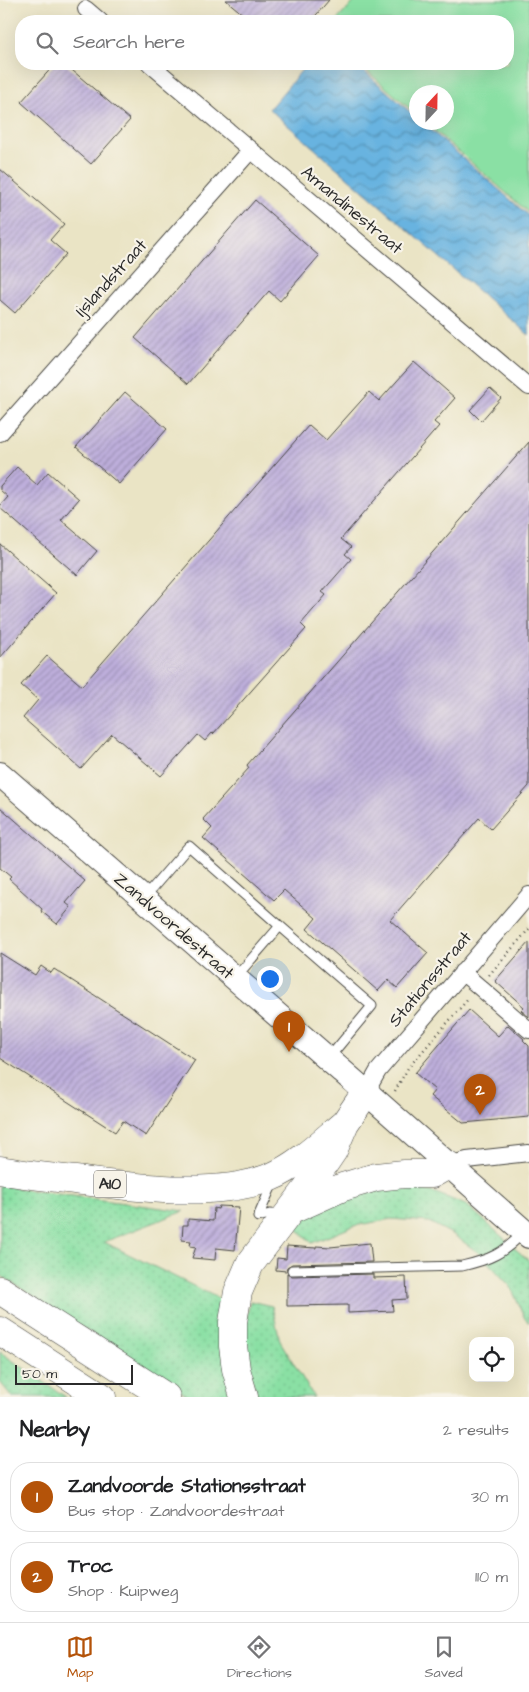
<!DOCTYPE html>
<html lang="en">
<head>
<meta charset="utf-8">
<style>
	:root { --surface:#fff; --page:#f6f6f6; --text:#202124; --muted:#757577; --line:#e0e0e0; --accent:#b45309 }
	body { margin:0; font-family:"Architects Daughter",sans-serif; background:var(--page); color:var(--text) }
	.controls { position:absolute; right:15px; bottom:15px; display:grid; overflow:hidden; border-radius:10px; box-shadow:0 5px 20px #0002 }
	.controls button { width:45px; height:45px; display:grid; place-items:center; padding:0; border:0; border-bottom:1px solid var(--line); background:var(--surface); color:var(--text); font:25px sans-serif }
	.compass { position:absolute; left:409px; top:85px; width:45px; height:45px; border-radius:50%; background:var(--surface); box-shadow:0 5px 20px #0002; rotate:22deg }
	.scale { position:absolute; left:15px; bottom:12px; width:118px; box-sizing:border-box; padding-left:5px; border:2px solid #2b2b2b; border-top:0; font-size:14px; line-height:18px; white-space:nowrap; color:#2b2b2b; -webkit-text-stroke:4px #f7f3e8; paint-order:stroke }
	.you { position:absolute; left:269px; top:978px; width:18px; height:18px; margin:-12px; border:4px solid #fff; border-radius:50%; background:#1a73e8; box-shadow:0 0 0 8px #1a73e833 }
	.badge { display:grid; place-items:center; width:32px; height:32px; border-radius:50%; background:var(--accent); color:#fff; font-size:16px; font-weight:700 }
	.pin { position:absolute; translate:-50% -41px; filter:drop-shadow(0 1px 2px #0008) }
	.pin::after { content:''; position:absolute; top:26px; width:18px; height:15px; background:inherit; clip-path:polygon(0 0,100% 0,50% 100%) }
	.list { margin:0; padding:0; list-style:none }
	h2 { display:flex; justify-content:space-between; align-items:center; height:65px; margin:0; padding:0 20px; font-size:21px }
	h2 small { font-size:16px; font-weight:400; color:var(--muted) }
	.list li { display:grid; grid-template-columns:32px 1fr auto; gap:15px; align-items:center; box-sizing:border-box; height:70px; margin:0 10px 10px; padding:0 10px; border:1px solid var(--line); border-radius:20px }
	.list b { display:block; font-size:19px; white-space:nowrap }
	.list p { margin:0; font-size:16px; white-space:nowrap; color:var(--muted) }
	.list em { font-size:16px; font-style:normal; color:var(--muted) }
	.icon { flex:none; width:28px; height:28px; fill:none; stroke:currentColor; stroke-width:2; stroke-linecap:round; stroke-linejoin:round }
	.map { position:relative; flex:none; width:529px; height:1397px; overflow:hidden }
	.search { position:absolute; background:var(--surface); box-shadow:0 5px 20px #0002; left:15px; right:15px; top:15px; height:55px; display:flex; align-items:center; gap:12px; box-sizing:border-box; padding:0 18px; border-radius:20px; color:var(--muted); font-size:19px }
	.sheet { height:225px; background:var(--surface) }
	nav { display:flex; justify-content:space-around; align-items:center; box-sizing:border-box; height:70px; border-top:1px solid var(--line); background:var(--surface); font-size:14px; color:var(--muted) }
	nav a { display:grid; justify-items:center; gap:2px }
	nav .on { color:var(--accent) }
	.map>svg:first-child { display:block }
	.grass { fill:url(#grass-dots); stroke:#5a8668 }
	.garden { fill:#8ae0a4; stroke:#5a8668 }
	.water { fill:url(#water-waves); stroke:#496f86 }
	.building { fill:url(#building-hatch) }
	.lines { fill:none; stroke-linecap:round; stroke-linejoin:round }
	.service-casing { stroke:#484742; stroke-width:11 }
	.minor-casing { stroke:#484742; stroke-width:18 }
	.secondary-casing { stroke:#484742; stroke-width:26 }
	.motorway-casing { stroke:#484742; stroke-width:29 }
	.path { stroke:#484742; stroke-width:2.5; stroke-dasharray:1 4; stroke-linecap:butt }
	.service { stroke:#fff; stroke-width:9 }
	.minor { stroke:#fff; stroke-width:16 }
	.secondary { stroke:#fff; stroke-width:24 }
	.motorway { stroke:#fff; stroke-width:28 }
	.labels { text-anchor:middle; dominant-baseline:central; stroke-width:4.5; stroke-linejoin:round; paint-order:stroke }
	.shield { fill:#f7f3e8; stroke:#686764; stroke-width:1 }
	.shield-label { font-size:16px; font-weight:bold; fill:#2b2b2b }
	.street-label { font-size:18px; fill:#2b2b2b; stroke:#f7f3e8 }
</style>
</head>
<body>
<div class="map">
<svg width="529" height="1397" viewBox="0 0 529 1397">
	<defs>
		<pattern id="grass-dots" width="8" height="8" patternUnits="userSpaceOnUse" patternTransform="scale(1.25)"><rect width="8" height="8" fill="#8ae0a4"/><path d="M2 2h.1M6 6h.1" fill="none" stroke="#77c08d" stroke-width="1.8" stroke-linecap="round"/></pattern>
		<pattern id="water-waves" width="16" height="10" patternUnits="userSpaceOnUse" patternTransform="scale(1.25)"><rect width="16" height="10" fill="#67b3e0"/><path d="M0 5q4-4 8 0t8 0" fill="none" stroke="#5592b6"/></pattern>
		<pattern id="building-hatch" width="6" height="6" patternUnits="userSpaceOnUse" patternTransform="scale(1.25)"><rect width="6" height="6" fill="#beafdc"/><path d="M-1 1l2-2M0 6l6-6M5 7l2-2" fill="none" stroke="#9b8fb3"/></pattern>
	</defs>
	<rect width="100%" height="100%" fill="#f7f3e8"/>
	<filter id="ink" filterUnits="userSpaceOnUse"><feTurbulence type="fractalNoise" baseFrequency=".02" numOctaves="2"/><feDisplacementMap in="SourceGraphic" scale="10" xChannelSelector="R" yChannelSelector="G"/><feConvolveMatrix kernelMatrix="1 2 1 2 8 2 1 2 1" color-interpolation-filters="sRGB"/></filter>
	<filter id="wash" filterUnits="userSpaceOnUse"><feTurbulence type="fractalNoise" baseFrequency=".0096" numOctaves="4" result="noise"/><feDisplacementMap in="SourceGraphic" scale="20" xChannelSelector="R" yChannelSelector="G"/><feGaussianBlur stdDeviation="1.12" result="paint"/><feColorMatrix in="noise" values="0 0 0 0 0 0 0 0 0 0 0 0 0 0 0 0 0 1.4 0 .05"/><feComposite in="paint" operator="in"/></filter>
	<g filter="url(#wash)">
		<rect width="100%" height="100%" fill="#eae4c5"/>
		<path class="grass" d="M0,1184L21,1189L184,1211L104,1242L228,1303L235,1397H190L0,1275Z
			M408,1187L436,1193L468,1206L529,1261V1323L525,1319L511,1287L480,1254L454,1235L429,1222L391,1219L354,1226L312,1243L296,1228C325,1196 368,1191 408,1187Z
			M250,1301L272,1306L280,1341L314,1397H258L249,1371L244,1332Z
			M0,1352L66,1397H12L0,1382Z"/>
		<path class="garden" d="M356,0H529V213L426,123L446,122V92H416V114L359,64H508V21H336Z"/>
		<path class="water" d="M307,64H356L416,117V122L423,123L529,216V335L269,109Z"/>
		<g id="blocks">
			<path class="building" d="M226,0H329L311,21H251Z
				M55,64H65L130,120L91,164L21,102Z
				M0,169L64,224L50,240L66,254L15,313L0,300Z
				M255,200L319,256L280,301L269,291L188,384L135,338Z
				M414,362L455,398L434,422L439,426L341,539L351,547L345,554L351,559L322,592L326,595L301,624L306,629L213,734L212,733L205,741L198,735L161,776L112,734L81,769L23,718L38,700L21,685L47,656L82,686L309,425L326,440L369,392L379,401Z
				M490,388L501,398L481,421L470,410Z
				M125,392L167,429L119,484L76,447Z
				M529,442V786L491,829L479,818L390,920L428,953L397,988L388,980L378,991L307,929L316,918L293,898L284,890L274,900L203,838L212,828L203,819L249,768L247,765Z
				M17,467L37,485L48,472L79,499L61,520L97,551L77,575L0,508V506L8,497L0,490V486Z
				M0,544L56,593L0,658Z
				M0,807L85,881L66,903L71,907L57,924L41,911L42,909L9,879L11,877L0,868Z
				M529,942V1017L521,1010L524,1007L495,981Z
				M0,953L35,975L41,966L51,973L54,969L195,1060L146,1136L123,1121L115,1132L0,1058Z
				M469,1010L498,1036L508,1025L524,1039L523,1040L529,1046V1117L463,1123L430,1096L435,1090L415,1073Z
				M219,1206L239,1207L235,1250L216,1248L215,1260L192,1258L196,1247L190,1246L191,1241L182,1240L183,1225H188V1219L213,1221L214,1208L218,1209Z
				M370,1243L372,1262L292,1264L287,1267L286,1271L276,1270L277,1258L286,1259L287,1246L316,1248V1246L330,1247Z
				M287,1273L292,1276L373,1274V1278L406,1277L407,1299L392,1300L393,1311L348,1313V1305L287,1306Z"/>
		</g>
	</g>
	<g filter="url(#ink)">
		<use href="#blocks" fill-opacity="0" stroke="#484742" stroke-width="1"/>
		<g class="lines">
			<g class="service-casing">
				<path id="service" d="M144,898L189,846L280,926
					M235,978L280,926L372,1006L328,1059
					M272,1182V1185L258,1217L270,1214L282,1215
					M292,1270L462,1266C492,1259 502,1254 524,1232"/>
			</g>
			<g class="minor-casing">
				<path id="minor" d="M86,9L100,21
					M150,64L529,387
					M0,433L251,150
					M462,972L529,1030
					M366,1092L378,1071L529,895
					M448,1165L467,1160L529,1153"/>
			</g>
			<g class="secondary-casing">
				<path id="secondary" d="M0,774L366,1092L529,1236"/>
			</g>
			<g class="motorway-casing">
				<path id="motorway" d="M0,1170C25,1175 50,1177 75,1180C134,1187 215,1199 271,1177C299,1165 322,1142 345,1123
					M294,1209L343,1187L376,1177L404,1174H432L448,1165
					M0,1290L166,1397
					M0,1331L102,1397
					M244,1397L236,1369L233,1346V1322L238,1292L250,1264L310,1185L333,1151L345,1123L366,1092"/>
			</g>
			<path class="path" d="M489,975L529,929
				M395,1091L408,1068L469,998"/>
			<use href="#service" class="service"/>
			<use href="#minor" class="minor"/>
			<use href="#secondary" class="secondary"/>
			<use href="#motorway" class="motorway"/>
		</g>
	</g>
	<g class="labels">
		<rect class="shield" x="94" y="1170.5" width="32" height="27" rx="4"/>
		<g class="shield-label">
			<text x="110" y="1184">A10</text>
		</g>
		<g class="street-label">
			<text transform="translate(352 210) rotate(40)">Amandinestraat</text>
			<text transform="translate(111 278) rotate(-48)">Ijslandstraat</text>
			<text transform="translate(174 926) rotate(41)">Zandvoordestraat</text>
			<text transform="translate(430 979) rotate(-50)">Stationsstraat</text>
		</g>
	</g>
</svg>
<div class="controls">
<button><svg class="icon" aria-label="locate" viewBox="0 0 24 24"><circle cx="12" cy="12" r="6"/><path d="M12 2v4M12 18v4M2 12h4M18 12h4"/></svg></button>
</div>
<svg class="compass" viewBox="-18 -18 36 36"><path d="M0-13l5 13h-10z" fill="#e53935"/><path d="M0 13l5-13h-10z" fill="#757577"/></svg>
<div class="scale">50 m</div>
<div class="you"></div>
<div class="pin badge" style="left:289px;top:1052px">1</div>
<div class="pin badge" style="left:480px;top:1115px">2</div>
<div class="search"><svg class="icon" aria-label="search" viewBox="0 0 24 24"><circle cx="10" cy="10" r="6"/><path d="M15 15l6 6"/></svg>Search here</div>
</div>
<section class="sheet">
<h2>Nearby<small>2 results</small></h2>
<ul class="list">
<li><span class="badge">1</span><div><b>Zandvoorde Stationsstraat</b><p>Bus stop · Zandvoordestraat</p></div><em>30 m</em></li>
<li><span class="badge">2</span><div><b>Troc</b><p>Shop · Kuipweg</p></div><em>110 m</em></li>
</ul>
</section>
<nav>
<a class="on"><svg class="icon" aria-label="map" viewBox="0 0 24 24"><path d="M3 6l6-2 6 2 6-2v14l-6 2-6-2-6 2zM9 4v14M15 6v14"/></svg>Map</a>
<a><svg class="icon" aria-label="directions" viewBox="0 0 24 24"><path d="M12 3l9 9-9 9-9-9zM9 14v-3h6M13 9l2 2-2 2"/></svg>Directions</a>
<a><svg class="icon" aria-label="saved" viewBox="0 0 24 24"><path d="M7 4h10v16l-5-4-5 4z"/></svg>Saved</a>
</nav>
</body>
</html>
